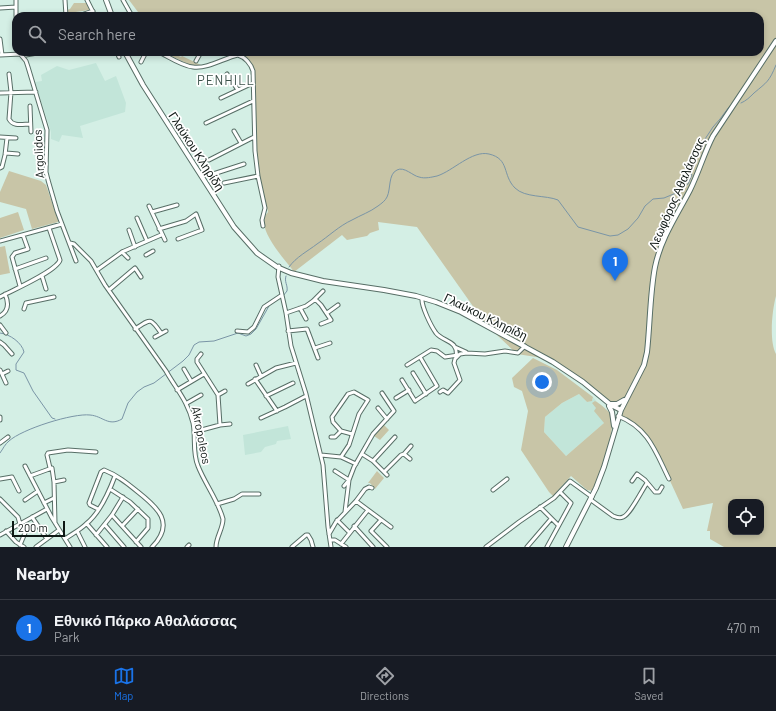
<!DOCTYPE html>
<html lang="en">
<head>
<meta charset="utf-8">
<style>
	:root { --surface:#171b24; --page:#20242c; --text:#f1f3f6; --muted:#9ea1a6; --line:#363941; --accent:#1a73e8 }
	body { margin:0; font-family:Barlow,sans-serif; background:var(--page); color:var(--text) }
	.controls { position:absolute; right:12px; bottom:12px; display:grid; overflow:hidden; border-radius:8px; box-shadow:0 2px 6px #0003 }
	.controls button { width:36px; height:36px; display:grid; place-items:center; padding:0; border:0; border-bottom:1px solid var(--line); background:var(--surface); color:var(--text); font:20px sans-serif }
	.scale { position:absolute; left:12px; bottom:10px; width:53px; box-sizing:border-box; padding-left:4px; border:2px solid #0e1714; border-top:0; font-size:11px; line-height:14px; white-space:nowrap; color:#0e1714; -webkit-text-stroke:3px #fff; paint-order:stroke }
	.you { position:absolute; left:542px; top:382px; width:14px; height:14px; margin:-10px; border:3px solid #fff; border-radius:50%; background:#1a73e8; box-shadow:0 0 0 6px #1a73e833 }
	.badge { display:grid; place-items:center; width:26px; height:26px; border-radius:50%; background:var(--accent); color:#fff; font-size:13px; font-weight:700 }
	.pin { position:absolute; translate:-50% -33px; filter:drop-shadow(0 1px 2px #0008) }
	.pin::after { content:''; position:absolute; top:21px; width:14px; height:12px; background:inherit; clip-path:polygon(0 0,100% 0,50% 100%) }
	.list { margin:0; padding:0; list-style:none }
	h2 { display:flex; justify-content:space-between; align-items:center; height:52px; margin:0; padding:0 16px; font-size:17px }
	h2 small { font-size:13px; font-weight:400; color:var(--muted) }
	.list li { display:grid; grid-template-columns:26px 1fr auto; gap:12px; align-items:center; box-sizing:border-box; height:56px; padding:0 16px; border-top:1px solid var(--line) }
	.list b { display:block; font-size:15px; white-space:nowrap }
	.list p { margin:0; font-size:13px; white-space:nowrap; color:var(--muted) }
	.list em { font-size:13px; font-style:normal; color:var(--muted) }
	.icon { flex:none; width:22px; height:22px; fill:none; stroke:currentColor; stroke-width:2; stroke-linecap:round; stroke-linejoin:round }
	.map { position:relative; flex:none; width:776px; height:547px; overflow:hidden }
	.search { position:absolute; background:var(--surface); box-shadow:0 2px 6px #0003; left:12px; right:12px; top:12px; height:44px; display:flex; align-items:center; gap:10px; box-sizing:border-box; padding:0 14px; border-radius:12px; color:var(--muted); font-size:15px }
	.sheet { height:108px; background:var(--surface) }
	nav { display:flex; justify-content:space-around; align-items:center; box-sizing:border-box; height:56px; border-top:1px solid var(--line); background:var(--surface); font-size:11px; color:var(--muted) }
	nav a { display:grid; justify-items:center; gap:2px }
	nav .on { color:var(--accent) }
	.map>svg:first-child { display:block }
	.built { fill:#c2e5d9 }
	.green { fill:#c8c5a7; fill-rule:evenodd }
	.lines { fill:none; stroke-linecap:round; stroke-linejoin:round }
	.stream { stroke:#7a95a6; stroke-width:1 }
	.minor-casing { stroke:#576e66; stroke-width:5 }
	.major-casing { stroke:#576e66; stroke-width:6 }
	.minor { stroke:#fff; stroke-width:3 }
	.major { stroke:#fff; stroke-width:4 }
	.labels { text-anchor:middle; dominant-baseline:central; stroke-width:3.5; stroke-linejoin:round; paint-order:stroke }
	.street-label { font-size:12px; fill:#0e1714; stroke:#fff }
	.neighbourhood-label { font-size:13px; letter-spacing:1px; fill:#3b524a; stroke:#fff }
</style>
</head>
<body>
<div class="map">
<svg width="776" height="547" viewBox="0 0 776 547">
	<rect width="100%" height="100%" fill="#d4efe5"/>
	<path class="built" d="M96,63L105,81L116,76L126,103L125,112L80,126L83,138L62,135L59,142L51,139V132L35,82L42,81L41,75L57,66L69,70Z
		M579,394L587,402L591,401L593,399V397L597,402L595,401L596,408L604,423L566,456L544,432L545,417L562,403Z
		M288,426L291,439L277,441L276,444L265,447L261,452L245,455L243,435Z"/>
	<path class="green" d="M129,0H776V296C772,310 769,342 776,354V547H724L710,539V531H707L713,503L683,509L653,444L645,433L549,359L517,354L498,336L482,319L417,227L378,222L379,230L370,233L367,236L347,240L342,235L294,272C285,259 253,227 268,212L261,183L256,149L253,67L237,52H760V16H174L168,14L167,16H141ZM731,502H761V532H731Z
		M74,3H87L90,7L89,10L69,13L67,10L70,9Z
		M163,52H174V54L181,57L182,56L201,65H190Z
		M9,171L41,181L46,185L58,220V222L32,229L26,209L0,202V192Z
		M18,212L24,230L0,238V218Z
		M5,246L10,273L0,275V247Z
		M533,358L557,370L593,397L592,401L587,402L579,394L562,403L545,417L544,432L566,456L604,423L594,411L596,408L592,403L595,401L597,402C601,405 608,410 611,415C617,429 599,475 593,491L587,490L571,476L553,496L549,492L521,450L528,411L522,391L514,387L512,378Z
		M383,424L389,430L380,440L374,436Z
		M377,471L384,478L375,489L370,483H368Z"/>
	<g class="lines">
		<path class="stream" d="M741,103C746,101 750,97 754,93C767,82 769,82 776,65
			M289,267C296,257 308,251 317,244C329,236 339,226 352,220C361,215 370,212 378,206C382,203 385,201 387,197C391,189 388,174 397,170C404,166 413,176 419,177C425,179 432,177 437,176C453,171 472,150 489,154C510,159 502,175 515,188C525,198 546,195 558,200L578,227L610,236L618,235L628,229L638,218L645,206L653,199L664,198L676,193L688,184L692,175L689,170V164L693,161L699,148L713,127L720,119L729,107
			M283,296L287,291C288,285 284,282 286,276
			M0,333C10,334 22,343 24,352L16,364V370L24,373L33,391L52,418L55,419
			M0,453C3,449 5,444 9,441C22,429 73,413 90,415C103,416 108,427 122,419L128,403L137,392L144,387L154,383L183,361L189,355L194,345L199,342L214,341L238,333L246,336L251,334L256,329L269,306"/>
		<g class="minor-casing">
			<path id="minor" d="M65,0L66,16
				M87,0L95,16
				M123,0L132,16
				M0,8L16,7
				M16,16V0
				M66,16L81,15L93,11
				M0,39L2,55
				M22,52L21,55L26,61L28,67L47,130L46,172L48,180L57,211L76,261
				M117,52L119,57
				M159,52C169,57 182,66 193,67C208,69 224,58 238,55C245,57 251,64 253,71L255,151L258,176L265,208L262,220L263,226
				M178,53L179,52
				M0,55L21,54
				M26,55L43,52
				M196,61L201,52
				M141,62L146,52
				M9,74L11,92L9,119C13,127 23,124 30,124
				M227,74L238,90
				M0,93L36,92
				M221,98L253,83
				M30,106L31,132
				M206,123L253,101
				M234,131L241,143
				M0,137L16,138
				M6,153L18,154
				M209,160L254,137
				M0,168L2,167L5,155L7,138
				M210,175L244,164
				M224,183L258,176
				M149,206L165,240
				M152,212L177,205
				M137,218L147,241
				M159,229L186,221L196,214L202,230L178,239
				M129,230L135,247
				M0,241L62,224
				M70,243L74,244L91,261L105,285L166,371C176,389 188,401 193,423C196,437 192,452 198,466C205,484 218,500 223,519C223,529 216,537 216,547
				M122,252L128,258
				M146,255L153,251
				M279,266L278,277L286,313L291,346L306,394L323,465L328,527L331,547
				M15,269L46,258
				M97,270L122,252L161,235
				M42,276L46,289
				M20,286L12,257L15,253L28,249L23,235
				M109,290L135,268L141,277
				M0,297C11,291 57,271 60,260L49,228
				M422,298C421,306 431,326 436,333C443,342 459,340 456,357
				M315,299L321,305L331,320L321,324
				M300,308L306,319
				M24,309L26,303L54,297
				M286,313L306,306L313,301L323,291
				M327,313L338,305
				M0,316C9,311 9,303 5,294
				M0,325L6,333
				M135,329C151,319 150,317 161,333
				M237,331L248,332L254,327L264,307L282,295
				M288,331L307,329L318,358
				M155,337L166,331
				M0,342L4,345L12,354
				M455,347L466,352
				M315,348L330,343
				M201,354L197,359V362L218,395L220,425
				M256,365L261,376
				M407,365L431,350L437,351L445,357L458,355
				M184,369L191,381
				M0,370L6,383
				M413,373L426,394
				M2,374L8,371
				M255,379L277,411
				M402,380L415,401L437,386L420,357
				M248,384L276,368L296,363
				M177,390L204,374
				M440,392L443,390L448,393L460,380L454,363L455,359L460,354L467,353L485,354L505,351L518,353L525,346
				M218,395L225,391
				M266,396L293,383
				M396,398L409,390
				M187,403L201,395
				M378,408L387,419
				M618,416C649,428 656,453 669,479
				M0,417V420
				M261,418L285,407L306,396
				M194,432L220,425L230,424
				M331,437H335L341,431L352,434
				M0,443L8,437
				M362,454L373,461L387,475
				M404,454L411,446
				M321,455L341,457L356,464
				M341,457L349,445L359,414L368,400L354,392L348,394L332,417L333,422L341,431
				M373,461L395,437
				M25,466L52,518L70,547
				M50,468L47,455L48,453L68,450L96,452
				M335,471L349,480L345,512
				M384,472L401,455L404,454L410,459
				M30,476L52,468L54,482L55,523
				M0,479L12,477L19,491
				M632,481L637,474L645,480L655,492H659L662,487
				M54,482L64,480
				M344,486L349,480L354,467L373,434L394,411L382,393
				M110,489L130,502L148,519V528L136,542
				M493,490L507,479
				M0,499L18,517L20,524
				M25,500L38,491
				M591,500L613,516C616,517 619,519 623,517C630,515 642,490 647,483
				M356,501L391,527
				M44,503L54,498
				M217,504L234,499L242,494H259
				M540,507L558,525
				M98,509L90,505L89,503L101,472L104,470C117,475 127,483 138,492C157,507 176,523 152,547
				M112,515L141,547
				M32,517L47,539
				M337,520L349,532
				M381,520L371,531L387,547
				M87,524L107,547
				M105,525L124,547
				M122,526L138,509
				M354,526L373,547
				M6,531L16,542L24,547
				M77,531L85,547
				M329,534L336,522L356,501L365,489L369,487L372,488
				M0,535L47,509
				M96,535L112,515L123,497
				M65,539C72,534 80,530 86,524C100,513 109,492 115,476
				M330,540H335L346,547
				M341,544L368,510
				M20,545L25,533
				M36,547L59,530
				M187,547L189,545
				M292,547L306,535H308L311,540L313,547
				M486,547L519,522L554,498L570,481L592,497
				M527,547L551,519
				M547,547L571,503L560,492"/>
		</g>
		<g class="major-casing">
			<path id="major" d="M106,0L112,16
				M125,52L143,85L234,227L257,253L277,267L291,273L323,281L384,290L416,296L436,302L461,312L553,362L583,382L611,405L621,410
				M610,404H617L624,400
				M609,406L612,412L614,426
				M566,547L596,488L604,467L621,410L644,365L647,352C650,325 650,293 655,267C661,238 677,215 690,190C699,172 704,153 713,136L776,41"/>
		</g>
		<use href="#minor" class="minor"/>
		<use href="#major" class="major"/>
	</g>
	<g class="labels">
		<g class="street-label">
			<text transform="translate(197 151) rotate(57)">Γλαύκου Κληρίδη</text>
			<text transform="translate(38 154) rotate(-93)">Argolidos</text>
			<text transform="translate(676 193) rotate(-66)">Λεωφόρος Αθαλάσσας</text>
			<text transform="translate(486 316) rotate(26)">Γλαύκου Κληρίδη</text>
			<text transform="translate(202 435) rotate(79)">Akropoleos</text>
		</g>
		<g class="neighbourhood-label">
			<text x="226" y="80">PENHILL</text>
		</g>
	</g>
</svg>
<div class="controls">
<button><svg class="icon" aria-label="locate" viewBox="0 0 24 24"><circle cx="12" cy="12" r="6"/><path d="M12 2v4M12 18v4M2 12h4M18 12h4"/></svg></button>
</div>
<div class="scale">200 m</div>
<div class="you"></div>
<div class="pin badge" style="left:615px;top:281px">1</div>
<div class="search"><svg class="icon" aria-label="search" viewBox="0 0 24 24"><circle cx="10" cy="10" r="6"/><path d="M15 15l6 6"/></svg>Search here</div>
</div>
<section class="sheet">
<h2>Nearby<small></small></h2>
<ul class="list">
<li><span class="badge">1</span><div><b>Εθνικό Πάρκο Αθαλάσσας</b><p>Park</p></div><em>470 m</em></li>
</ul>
</section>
<nav>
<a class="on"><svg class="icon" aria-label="map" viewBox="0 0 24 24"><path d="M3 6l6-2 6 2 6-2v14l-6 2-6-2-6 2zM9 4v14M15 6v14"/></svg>Map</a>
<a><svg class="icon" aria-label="directions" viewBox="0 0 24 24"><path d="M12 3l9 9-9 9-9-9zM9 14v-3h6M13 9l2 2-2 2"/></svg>Directions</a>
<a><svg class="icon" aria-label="saved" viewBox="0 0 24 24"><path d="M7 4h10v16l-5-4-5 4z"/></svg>Saved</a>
</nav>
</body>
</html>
